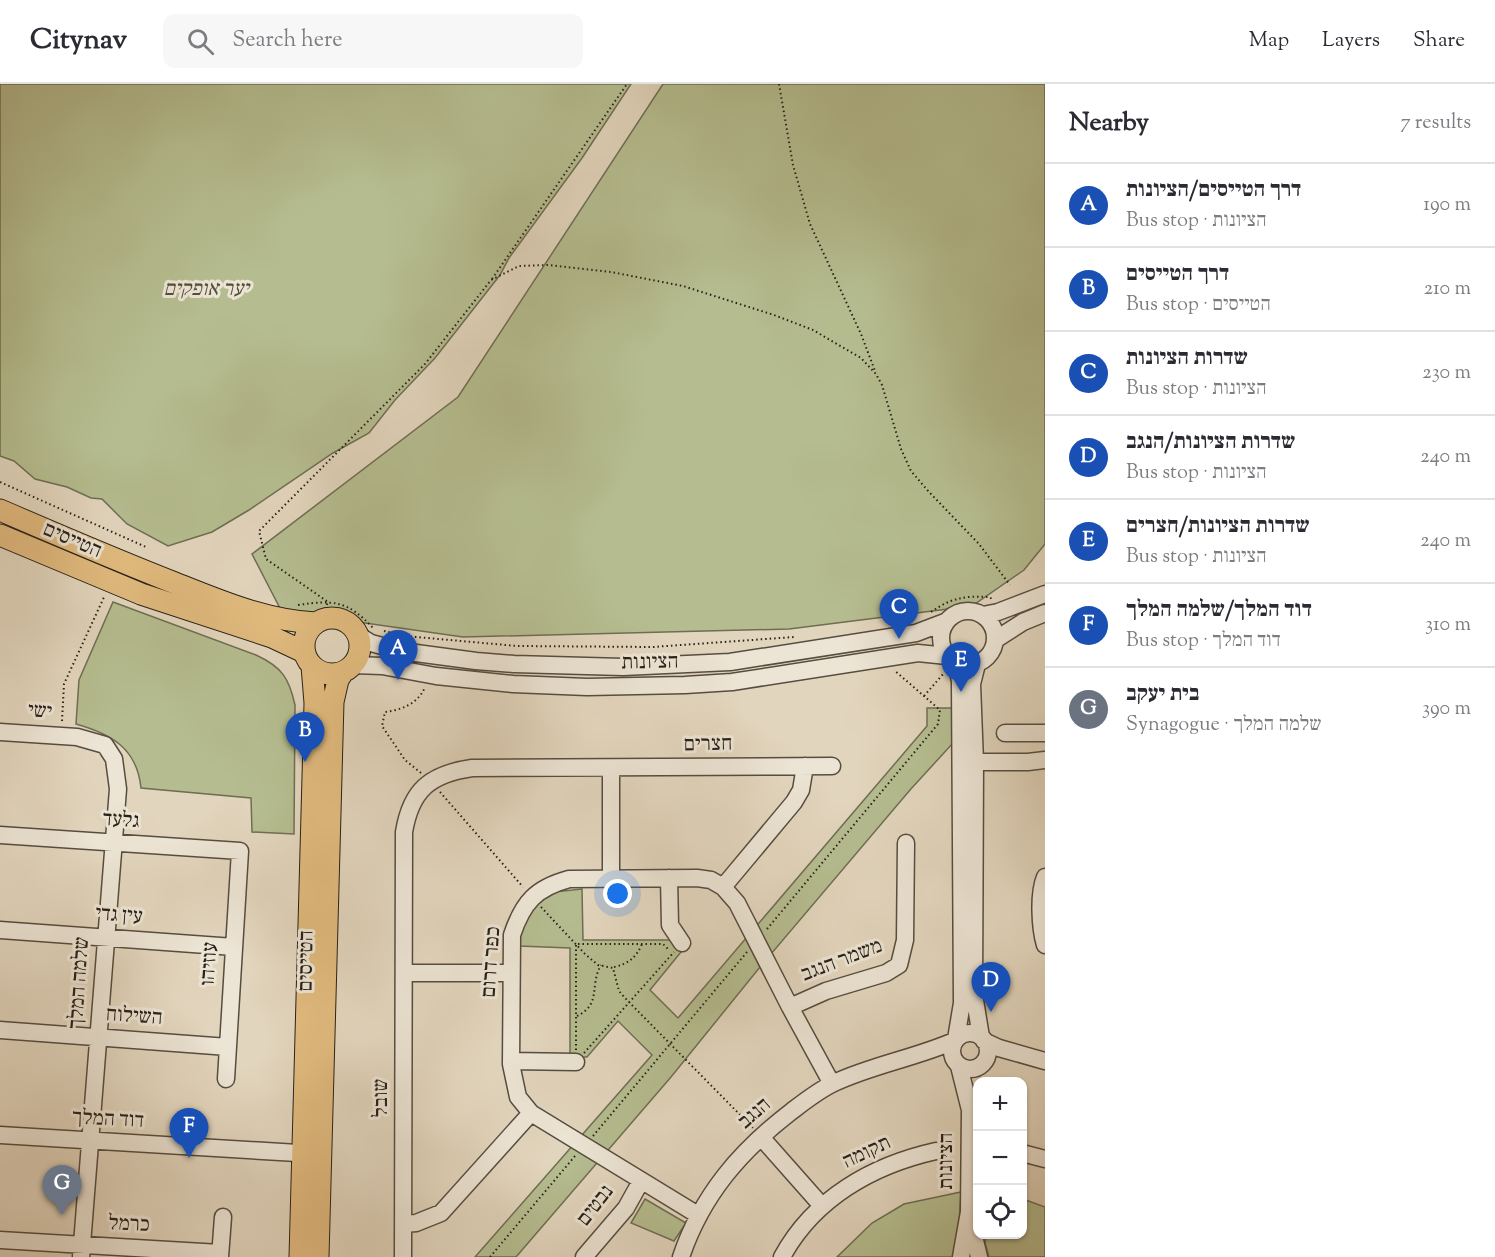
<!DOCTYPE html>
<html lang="en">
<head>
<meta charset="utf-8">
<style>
	:root { --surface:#fff; --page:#f7f7f7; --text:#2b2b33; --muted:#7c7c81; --line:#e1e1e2; --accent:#8f2418 }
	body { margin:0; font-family:"Sorts Mill Goudy","Frank Ruhl Libre",serif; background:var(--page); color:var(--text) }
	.controls { position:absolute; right:18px; bottom:18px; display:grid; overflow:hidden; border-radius:12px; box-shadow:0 2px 4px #0004 }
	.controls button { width:54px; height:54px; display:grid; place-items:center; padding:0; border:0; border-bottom:2px solid var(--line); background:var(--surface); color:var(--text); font:30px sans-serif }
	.you { position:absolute; left:618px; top:810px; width:21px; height:21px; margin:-15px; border:4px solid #fff; border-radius:50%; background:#1a73e8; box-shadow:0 0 0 9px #1a73e833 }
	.badge { display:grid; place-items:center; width:39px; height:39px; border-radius:50%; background:var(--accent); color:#fff; font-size:20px; font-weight:700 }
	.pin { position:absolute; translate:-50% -50px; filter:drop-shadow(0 2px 3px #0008) }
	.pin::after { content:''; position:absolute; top:32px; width:21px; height:18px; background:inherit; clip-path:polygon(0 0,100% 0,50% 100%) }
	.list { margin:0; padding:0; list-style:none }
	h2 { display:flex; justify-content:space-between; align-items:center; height:78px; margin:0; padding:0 24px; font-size:26px }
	h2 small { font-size:20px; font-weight:400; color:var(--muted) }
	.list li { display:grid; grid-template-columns:39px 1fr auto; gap:18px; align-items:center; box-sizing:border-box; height:84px; padding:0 24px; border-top:2px solid var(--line) }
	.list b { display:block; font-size:22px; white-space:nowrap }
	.list p { margin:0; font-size:20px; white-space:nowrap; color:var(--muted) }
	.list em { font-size:20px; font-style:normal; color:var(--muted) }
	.icon { flex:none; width:33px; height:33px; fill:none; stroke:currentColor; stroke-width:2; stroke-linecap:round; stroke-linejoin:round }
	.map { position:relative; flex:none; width:1045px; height:1173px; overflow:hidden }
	header { display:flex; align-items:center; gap:36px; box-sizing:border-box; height:84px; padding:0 30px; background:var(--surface); border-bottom:2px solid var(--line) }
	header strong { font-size:28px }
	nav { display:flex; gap:33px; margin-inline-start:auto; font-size:21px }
	.search { width:420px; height:54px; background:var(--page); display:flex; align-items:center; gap:15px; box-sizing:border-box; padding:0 21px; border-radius:12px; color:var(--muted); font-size:22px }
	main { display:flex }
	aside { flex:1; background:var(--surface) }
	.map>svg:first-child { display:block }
	.green { fill:#b5bd90; stroke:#6e6e54; stroke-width:1.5 }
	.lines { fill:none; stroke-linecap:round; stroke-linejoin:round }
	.minor-casing { stroke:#564d40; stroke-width:19 }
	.major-casing { stroke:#272017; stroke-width:23 }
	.path { stroke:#272017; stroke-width:2; stroke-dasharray:1.5 3; stroke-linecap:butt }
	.minor { stroke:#ece4d4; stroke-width:16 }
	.major { stroke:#e1ba7e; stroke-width:21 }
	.labels { text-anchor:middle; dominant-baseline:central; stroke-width:6; stroke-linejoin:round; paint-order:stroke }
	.park-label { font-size:21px; font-style:italic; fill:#524f3b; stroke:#ece4d4 }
	.street-label { font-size:21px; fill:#272017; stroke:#ece4d4 }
</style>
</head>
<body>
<header>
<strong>Citynav</strong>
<div class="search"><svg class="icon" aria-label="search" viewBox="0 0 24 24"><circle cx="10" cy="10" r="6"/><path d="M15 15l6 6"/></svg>Search here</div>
<nav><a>Map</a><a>Layers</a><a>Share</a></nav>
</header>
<main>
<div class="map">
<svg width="1045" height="1173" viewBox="0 0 1045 1173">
	<rect width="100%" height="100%" fill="#e2d5bd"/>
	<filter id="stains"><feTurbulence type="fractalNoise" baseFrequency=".00333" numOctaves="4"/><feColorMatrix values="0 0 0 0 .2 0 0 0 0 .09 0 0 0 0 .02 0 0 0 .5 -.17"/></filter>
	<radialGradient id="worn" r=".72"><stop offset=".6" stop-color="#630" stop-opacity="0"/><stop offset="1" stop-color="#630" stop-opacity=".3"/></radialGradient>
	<path class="green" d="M0,0H631L582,74L509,174L500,191L435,274L395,316L369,349L333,369L249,426L212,448L168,462L127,440L102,415L91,414L67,403L35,395L14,377L0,372Z
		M663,0H1045V460L1024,486L972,522L789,545L463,553L330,534L284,532L252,470L458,313Z
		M113,518L256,571C282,583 289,594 295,621L294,750L252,748L251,714L141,704C137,664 111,650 76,640L79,596Z
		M927,624H953V659L910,706L760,883L671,993L516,1173H475L652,971L618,937L587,973H570V864L519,862L521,844L540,815L554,808L582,805L583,856H671L681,868L650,906L678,934L927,642Z
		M961,1108L957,1173H837L872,1139L904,1120Z
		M645,1115L686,1139L674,1157L631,1139Z
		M1023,1115L1045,1123V1173H989L985,1159L986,1151L1022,1150Z"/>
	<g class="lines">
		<g class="minor-casing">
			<path id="minor" d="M941 554a27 27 0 1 1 54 0a27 27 0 1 1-54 0Z
				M983,531L998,528L1045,510
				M358,551L371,559L401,567L476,577L514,580L623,583L730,578L916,549L945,538
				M995,556L1023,538L1045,529
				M977,580L972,600L975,678L974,910L981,953
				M353,581L382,582L436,592L513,600L587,603L685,601L732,598L918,569L947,572
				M0,648L77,653L105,661L114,675L118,705L81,1173
				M1005,649H1045
				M975,678H1028L1045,676
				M0,751L240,767L226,995
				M1045,793C1038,810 1040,844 1045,861
				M669,794L670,841L682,859
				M611,795V684
				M723,803L794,718L801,706L805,682
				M0,846L234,863
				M405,889H511
				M790,923L826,907L886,889L899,881L905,856L906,759
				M0,946L228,963
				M952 967a18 18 0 1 1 36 0a18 18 0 1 1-36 0Z
				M956,955L962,919L960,597L956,579
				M984,957L999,964L1045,977
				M511,977L576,978
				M959,982L970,1026L969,1128L961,1173
				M0,1051L314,1070
				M761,1053L822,1122
				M1022,1069L1045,1075
				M698,1131L531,1029L518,1013L511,980L512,851C523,818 536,804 569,795L697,794L711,796L723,803L737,819L790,923L832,1000
				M404,1140L416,1139L441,1129L531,1029
				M971,1140L979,1173
				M0,1156L220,1169
				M220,1173L223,1133
				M403,1173L404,748C411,706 430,690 472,684L832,682
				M584,1173L626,1124L641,1097
				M681,1173C702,1111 740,1067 792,1027C805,1017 819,1006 834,999C872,981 915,974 954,957
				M782,1173C814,1114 873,1081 936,1067"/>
		</g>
		<g class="major-casing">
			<path id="major" d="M0,426C58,451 116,476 175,499C220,517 267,537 316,539
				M0,451L141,510L272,553L304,568
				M304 562a28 28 0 1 1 56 0a28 28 0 1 1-56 0Z
				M300,1173L315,619L312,582
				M318,1173L333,618L338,596L343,588"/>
		</g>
		<path class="path" d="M779,0L793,81L810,140L861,250L875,287
			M492,195L627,0
			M0,398L146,463
			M298,521C333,516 347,516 373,544
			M325,525L328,518L266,475L259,447L425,280L491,196L519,182L548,181L611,188L683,202L774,231L813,246L861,274L876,290L882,301L901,365L911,387L929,408L979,460L1010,501
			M931,528C953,513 964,512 990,513L992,516
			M900,537L915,534
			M384,547L405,552L517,562L653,563L794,553
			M990,579L998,569
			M924,612L944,589
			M62,637L64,600L105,511
			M421,689L405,676L382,642L385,628C401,626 418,620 425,603
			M440,708L523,803
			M541,823L585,870L598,881L613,884L619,907L625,914L753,1044
			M767,845L938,640L940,626L894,586
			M614,883C628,880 636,874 642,860
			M577,932C602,920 589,902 601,881
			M576,966V860H663L669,866
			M584,969L674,868
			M593,1052L747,868
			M490,1173L575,1072"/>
		<use href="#minor" class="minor"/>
		<use href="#major" class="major"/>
	</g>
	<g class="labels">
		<g class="park-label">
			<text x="206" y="206">יער אופקים</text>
		</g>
		<g class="street-label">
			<text transform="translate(72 457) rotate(23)">הטייסים</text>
			<text transform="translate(650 579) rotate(-1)">הציונות</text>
			<text transform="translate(40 628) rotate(4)">ישי</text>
			<text transform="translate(708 661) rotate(-1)">חצרים</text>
			<text transform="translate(121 737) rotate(4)">גלעד</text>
			<text transform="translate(119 832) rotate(4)">עין גדי</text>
			<text transform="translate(307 877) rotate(-89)">הטייסים</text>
			<text transform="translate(842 877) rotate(-21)">משמר הנגב</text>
			<text transform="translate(492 878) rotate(-86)">כפר דרום</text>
			<text transform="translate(210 880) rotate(-86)">עוזיהו</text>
			<text transform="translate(80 899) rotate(-86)">שלמה המלך</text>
			<text transform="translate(134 933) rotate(4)">השילוח</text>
			<text transform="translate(382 1014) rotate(-90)">שובל</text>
			<text transform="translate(755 1030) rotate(-41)">הנגב</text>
			<text transform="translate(108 1036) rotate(3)">דוד המלך</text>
			<text transform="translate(867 1069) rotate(-25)">תקומה</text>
			<text transform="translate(947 1077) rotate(-90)">הציונות</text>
			<text transform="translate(596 1122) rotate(-52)">נבטים</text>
			<text transform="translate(129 1141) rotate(3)">כרמל</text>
		</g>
	</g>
	<rect width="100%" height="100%" filter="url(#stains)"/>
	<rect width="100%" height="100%" fill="url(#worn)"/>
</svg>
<div class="controls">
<button>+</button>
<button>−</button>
<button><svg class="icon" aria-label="locate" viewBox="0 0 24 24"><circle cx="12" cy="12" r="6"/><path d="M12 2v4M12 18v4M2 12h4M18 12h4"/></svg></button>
</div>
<div class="you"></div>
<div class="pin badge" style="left:398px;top:596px;background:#1a4fb4">A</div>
<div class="pin badge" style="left:305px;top:678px;background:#1a4fb4">B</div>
<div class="pin badge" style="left:899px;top:555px;background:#1a4fb4">C</div>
<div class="pin badge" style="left:991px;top:928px;background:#1a4fb4">D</div>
<div class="pin badge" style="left:961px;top:608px;background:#1a4fb4">E</div>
<div class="pin badge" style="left:189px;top:1074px;background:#1a4fb4">F</div>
<div class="pin badge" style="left:62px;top:1131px;background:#6b7280">G</div>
</div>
<aside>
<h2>Nearby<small>7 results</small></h2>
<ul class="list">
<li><span class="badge" style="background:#1a4fb4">A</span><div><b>דרך הטייסים/הציונות</b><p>Bus stop · הציונות</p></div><em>190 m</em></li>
<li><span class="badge" style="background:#1a4fb4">B</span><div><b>דרך הטייסים</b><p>Bus stop · הטייסים</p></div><em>210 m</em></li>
<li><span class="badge" style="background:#1a4fb4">C</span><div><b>שדרות הציונות</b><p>Bus stop · הציונות</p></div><em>230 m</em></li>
<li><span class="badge" style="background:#1a4fb4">D</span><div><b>שדרות הציונות/הנגב</b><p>Bus stop · הציונות</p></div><em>240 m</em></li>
<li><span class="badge" style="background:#1a4fb4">E</span><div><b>שדרות הציונות/חצרים</b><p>Bus stop · הציונות</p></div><em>240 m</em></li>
<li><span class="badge" style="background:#1a4fb4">F</span><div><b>דוד המלך/שלמה המלך</b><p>Bus stop · דוד המלך</p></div><em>310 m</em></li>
<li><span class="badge" style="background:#6b7280">G</span><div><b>בית יעקב</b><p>Synagogue · שלמה המלך</p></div><em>390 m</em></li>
</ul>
</aside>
</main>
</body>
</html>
